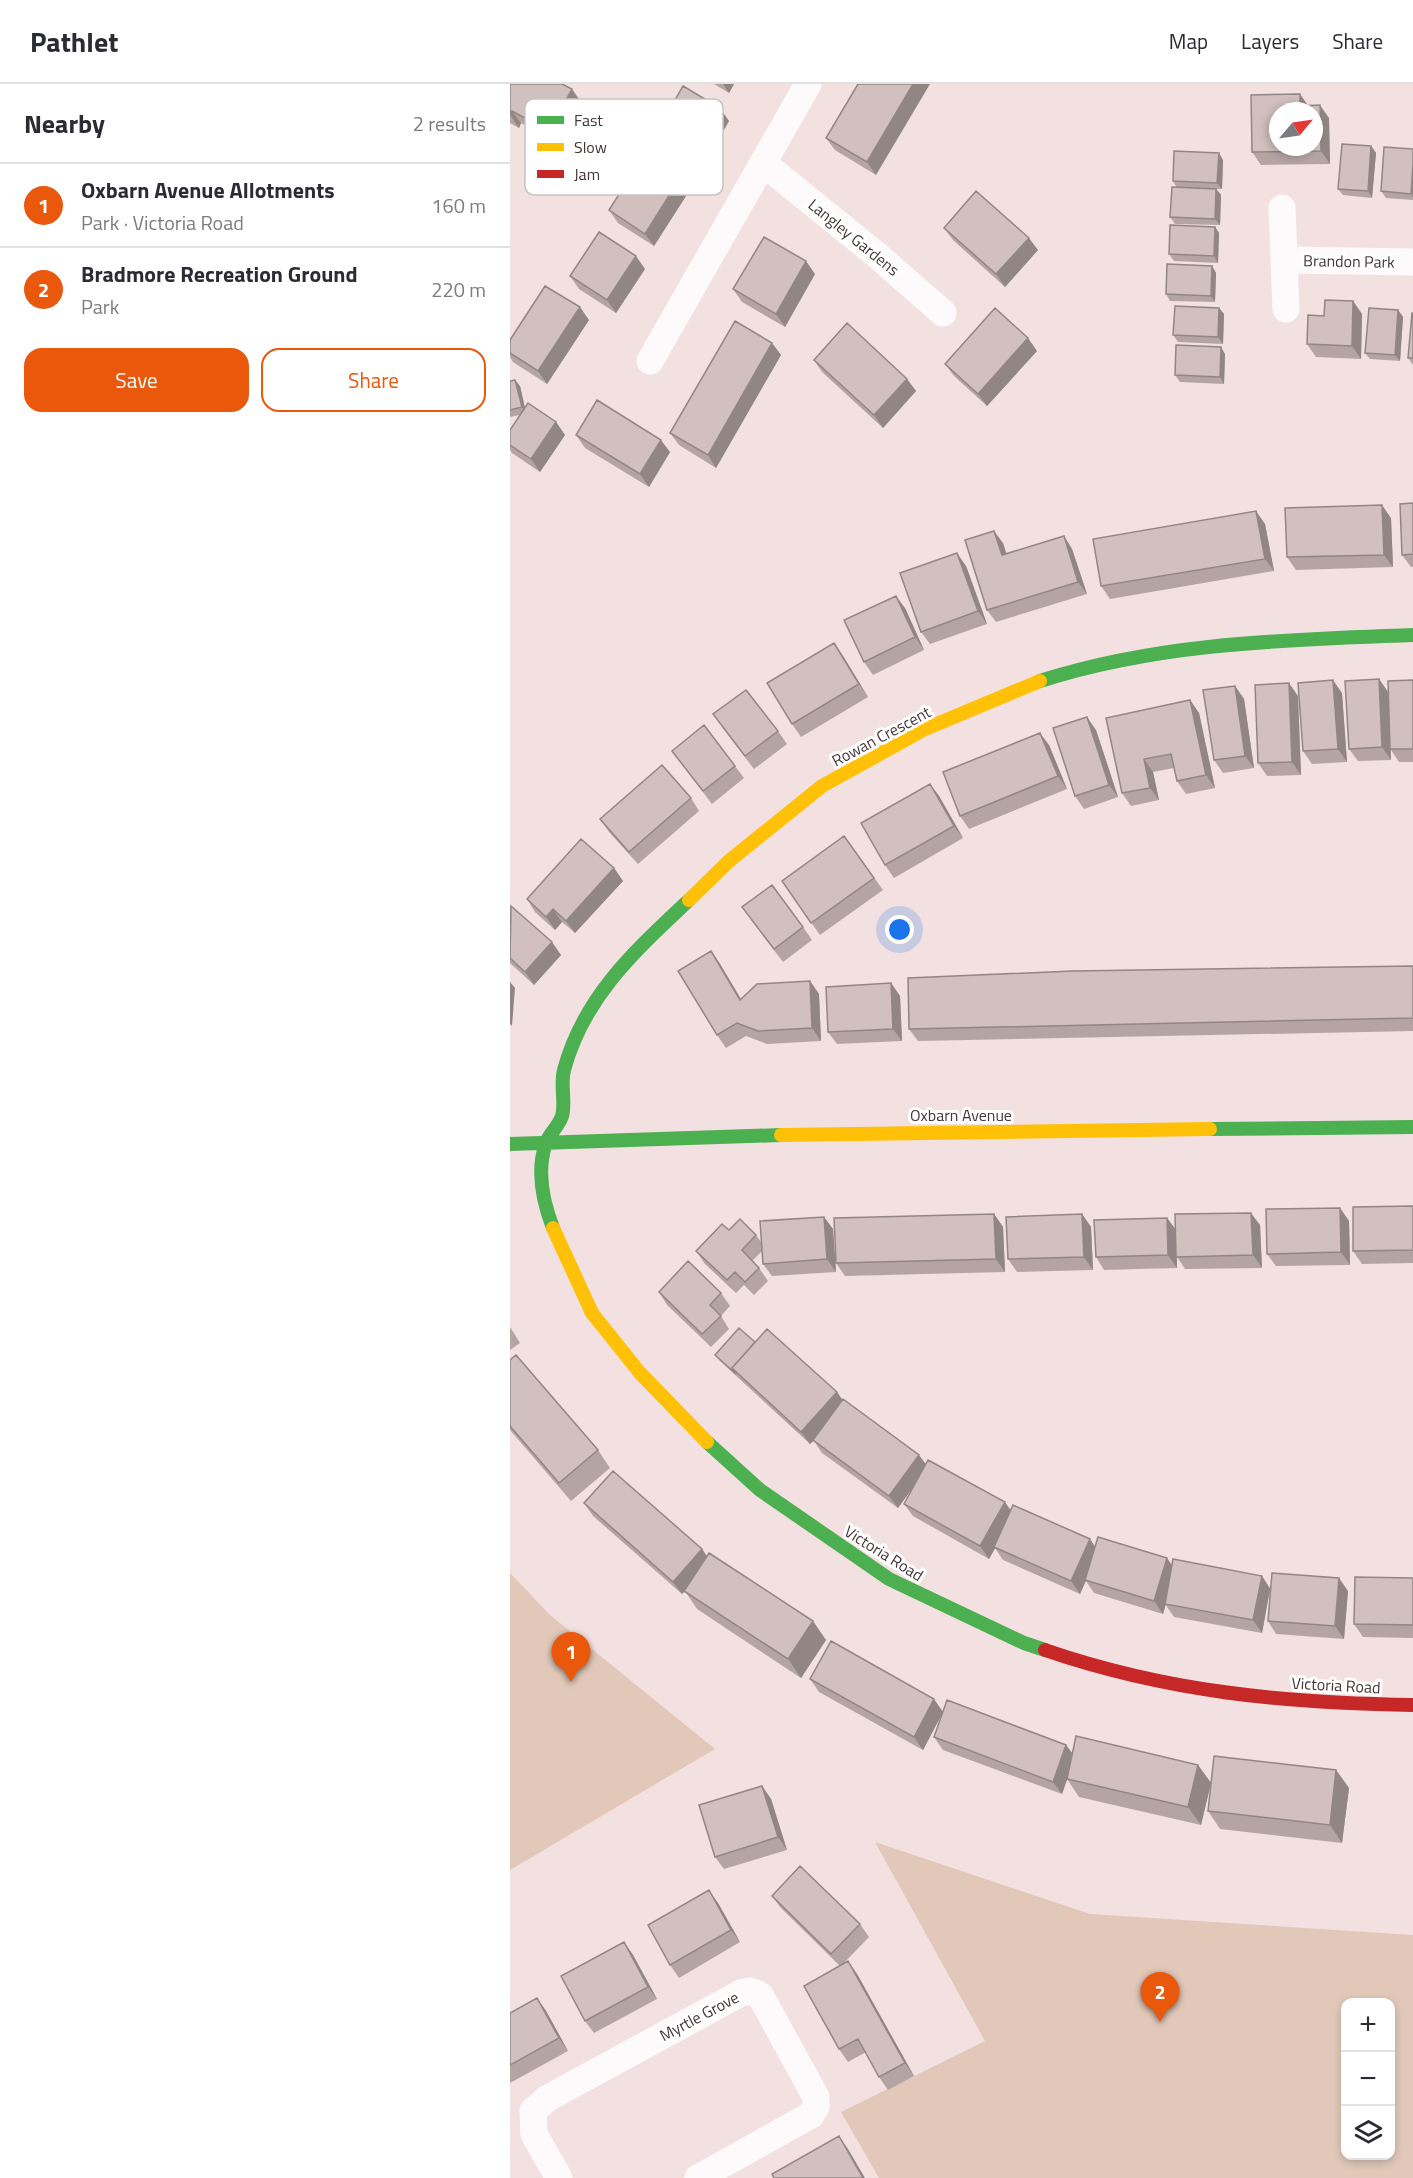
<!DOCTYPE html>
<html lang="en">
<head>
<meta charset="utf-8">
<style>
	:root { --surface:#fff; --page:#f2f2f3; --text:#2b2b33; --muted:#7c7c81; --line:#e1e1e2; --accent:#ea580c }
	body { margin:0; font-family:"Titillium Web",sans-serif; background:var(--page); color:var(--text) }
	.controls { position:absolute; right:18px; bottom:18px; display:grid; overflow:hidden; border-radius:12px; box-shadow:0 3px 9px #0003 }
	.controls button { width:54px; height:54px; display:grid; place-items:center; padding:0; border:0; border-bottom:2px solid var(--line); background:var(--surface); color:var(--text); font:30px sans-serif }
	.compass { position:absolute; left:759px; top:18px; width:54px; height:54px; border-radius:50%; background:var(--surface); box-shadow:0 3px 9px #0003; rotate:61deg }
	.you { position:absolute; left:390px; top:846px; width:21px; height:21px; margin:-15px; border:4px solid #fff; border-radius:50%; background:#1a73e8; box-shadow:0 0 0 9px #1a73e833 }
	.badge { display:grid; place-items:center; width:39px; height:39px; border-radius:50%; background:var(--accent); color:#fff; font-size:20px; font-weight:700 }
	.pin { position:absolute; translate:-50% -50px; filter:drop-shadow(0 2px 3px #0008) }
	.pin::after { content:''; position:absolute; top:32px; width:21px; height:18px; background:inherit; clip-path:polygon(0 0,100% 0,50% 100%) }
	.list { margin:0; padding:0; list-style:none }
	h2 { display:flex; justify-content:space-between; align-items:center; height:78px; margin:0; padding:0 24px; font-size:26px }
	h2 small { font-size:20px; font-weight:400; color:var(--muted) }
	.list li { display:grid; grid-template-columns:39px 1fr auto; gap:18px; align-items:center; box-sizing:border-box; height:84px; padding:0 24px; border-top:2px solid var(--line) }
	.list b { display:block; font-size:22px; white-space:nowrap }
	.list p { margin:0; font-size:20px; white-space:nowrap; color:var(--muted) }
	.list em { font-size:20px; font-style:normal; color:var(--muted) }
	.actions { display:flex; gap:12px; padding:18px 24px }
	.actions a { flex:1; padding:14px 0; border:2px solid var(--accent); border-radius:18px; text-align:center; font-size:21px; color:var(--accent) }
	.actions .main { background:var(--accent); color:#fff }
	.icon { flex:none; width:33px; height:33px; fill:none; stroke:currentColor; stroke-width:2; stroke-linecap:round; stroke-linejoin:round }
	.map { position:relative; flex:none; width:903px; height:2094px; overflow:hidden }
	header { display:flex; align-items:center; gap:36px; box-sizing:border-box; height:84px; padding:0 30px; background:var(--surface); border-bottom:2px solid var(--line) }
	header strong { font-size:28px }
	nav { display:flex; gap:33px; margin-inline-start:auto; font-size:21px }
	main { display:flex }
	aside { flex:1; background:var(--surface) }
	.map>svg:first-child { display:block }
	.green { fill:#e1c8b9; fill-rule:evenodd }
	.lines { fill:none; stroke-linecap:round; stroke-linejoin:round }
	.street { stroke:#fdfafb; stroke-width:27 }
	.fast { stroke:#4caf50; stroke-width:14 }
	.slow { stroke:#ffc107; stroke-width:14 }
	.jam { stroke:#c62828; stroke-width:14 }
	.wall { fill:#b4a5a3 }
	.shaded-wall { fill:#928685 }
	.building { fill:#d1c0be; stroke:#928685; stroke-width:1.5; fill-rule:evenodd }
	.labels { text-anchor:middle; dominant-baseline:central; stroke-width:6; stroke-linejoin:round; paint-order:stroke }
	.street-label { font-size:16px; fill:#453637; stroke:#fff }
	.key { fill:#fff; stroke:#c7c3c3; stroke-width:1.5 }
	.key-label { font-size:16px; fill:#453637 }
</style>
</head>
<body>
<header>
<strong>Pathlet</strong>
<nav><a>Map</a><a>Layers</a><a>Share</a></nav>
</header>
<main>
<aside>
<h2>Nearby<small>2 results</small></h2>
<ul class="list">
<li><span class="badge">1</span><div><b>Oxbarn Avenue Allotments</b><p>Park · Victoria Road</p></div><em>160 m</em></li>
<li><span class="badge">2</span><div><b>Bradmore Recreation Ground</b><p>Park</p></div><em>220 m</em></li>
</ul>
<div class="actions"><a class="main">Save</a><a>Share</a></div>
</aside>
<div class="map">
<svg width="903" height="2094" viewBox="0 0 903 2094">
	<rect width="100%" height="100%" fill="#f3e1e2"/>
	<path class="green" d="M0,1489L40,1531L205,1665L0,1786Z
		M365,1758L580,1830L903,1851V2094H369L331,2028L475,1957ZM836,1918H880V2072H836Z"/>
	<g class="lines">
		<path class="street" d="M253,79L368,172L433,229
			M772,124L776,225
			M775,176L903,178
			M140,277L298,0
			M49,2094L24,2050L23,2027L38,2014L231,1909L240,1907L250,1911L306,2013V2023L301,2031L188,2094"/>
		<path class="fast" d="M530,597C651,558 777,556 903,551
			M700,1045L903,1043
			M0,1060L271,1051
			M43,1144C33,1118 26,1087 36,1059C39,1050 49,1042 52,1032C56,1018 50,1001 54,986C74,912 125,867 179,816
			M197,1358L250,1406L379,1495L514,1559L535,1566"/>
		<path class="slow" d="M179,816L219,777L312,702L415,645L530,597
			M271,1051L700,1045
			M43,1144L82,1229L130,1289L197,1358"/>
		<path class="jam" d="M535,1566C657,1608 775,1619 903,1621"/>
	</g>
	<path class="wall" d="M0,0L71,18L48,60L11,39L9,44L0,39Z
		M204,0H224L219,9Z
		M348,0L366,91L325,66L316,54Z
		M798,21L819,34L820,80L751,81L742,68Z
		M219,37L189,89L152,67L143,54Z
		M861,62L866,69L862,114L833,111L828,105Z
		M903,65V116L876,114L871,107Z
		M713,76L712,105H706L711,111L710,141L665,140L660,133L667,104L663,97Z
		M176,112L144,162L108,139L99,126Z
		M705,143L709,149L708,179L664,177L659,170Z
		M434,144L528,166L495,203L443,156Z
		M702,182L706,189L705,218L660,217L656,210Z
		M135,185L106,229L69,205L60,192Z
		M305,190L275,243L232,218L223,205Z
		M843,217L852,230L851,275L806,273L797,260L814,232Z
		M709,224L714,230L713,260L668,258L663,251Z
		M888,226L893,233L890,277L860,275L855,269Z
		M903,229V281L898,274Z
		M79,236L37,300L3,278L0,273V256Z
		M262,259L271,271L206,384L169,361L160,349Z
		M527,267L477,322L444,292L435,280Z
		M715,270L714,300L670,298L665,291Z
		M304,276L397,295L406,307L373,344L312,288Z
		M0,297L10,302L15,324L46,338L55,351L30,388L2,369L0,366V346L10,331L0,333Z
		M66,351L160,368L139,403L75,364Z
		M903,419V483H901L892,471Z
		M881,434L883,483L786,486L777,473Z
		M755,440L764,487L600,515L591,502Z
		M554,452L562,465L577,510L486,538L477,526L493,459L496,470Z
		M456,482L477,540L420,560L411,548Z
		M395,524L414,566L363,591L354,578Z
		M333,572L358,613L291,653L282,640Z
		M869,595L878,608L880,644L903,596V678H889L881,666V676L848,677L839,665Z
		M725,602L734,615L744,684L713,689L704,676Z
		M832,609L837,678L802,680L793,667Z
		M788,612L791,691L757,692L748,679Z
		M680,616L689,629L705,704L676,710L667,697L664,684L643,688L649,716L621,722L612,709L596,634Z
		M212,643L268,647L277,660L244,685Z
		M586,646L608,713L574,725L565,712Z
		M539,661L557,705L459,745L450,732Z
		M162,667L225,682L234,694L202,720Z
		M420,700L429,712L453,754L384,794L375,781Z
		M181,714L189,727L128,780L99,748L90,735Z
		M334,752L373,806L310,851L272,797Z
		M104,784L113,797L65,849L52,838L45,846L25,828L17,815Z
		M0,823L51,871L24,901L0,879Z
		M241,836L293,843L302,856L273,878Z
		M201,867L210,880L231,915L300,897L309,910L311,957L257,960L236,952L216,964L207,951Z
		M903,882V947L408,957L399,945Z
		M381,899L390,912L392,957L327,960L318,948Z
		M903,1122V1179L852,1180L843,1167Z
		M830,1124L839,1137L840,1181L766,1182L757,1170Z
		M484,1130L493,1143L495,1188L335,1192L326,1179Z
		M572,1130L581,1143L583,1186L507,1188L498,1175Z
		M314,1133L323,1145L326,1188L262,1192L253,1180L252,1167L242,1177L249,1184L258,1197L244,1211L234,1201L226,1209L195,1180L186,1167L219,1146L246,1151L251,1158Z
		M657,1134L666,1146L750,1141L752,1184L675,1185L667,1173V1184L594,1186L586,1173Z
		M149,1208L211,1209L220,1222L211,1232L219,1245L201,1263L157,1221Z
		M0,1243L10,1259L0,1266Z
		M245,1258L327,1308L332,1316L416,1380L500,1427L580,1455L585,1463L662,1482L752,1492L760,1504L838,1507L834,1555L766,1550L758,1537L760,1506L752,1549L664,1533L655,1520L653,1530L584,1509L576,1497L570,1510L493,1476L485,1464L479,1475L403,1432L394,1420L402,1404L388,1424L312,1369L304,1357L300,1360L210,1277L205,1271Z
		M0,1276L88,1366L100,1384L61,1417L0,1346Z
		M74,1419L192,1465L197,1473L316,1556L291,1594L187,1525L175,1507L172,1510L83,1432Z
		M903,1494V1554L853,1553L844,1540Z
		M300,1595L433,1628L556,1661L562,1669L688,1681L701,1699L826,1686L839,1704L832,1759L710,1745L698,1727L701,1699L691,1741L569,1713L557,1695L552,1710L433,1666L424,1653L433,1628L413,1666L309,1608Z
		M252,1702L261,1715L277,1766L214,1785L205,1773Z
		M262,1812L350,1840L359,1853L332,1881L338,1877L347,1890L404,1992L378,2006L369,1993L356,1968L338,1978L329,1965L330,1882L271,1824Z
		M208,1819L230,1858L169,1894L160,1881Z
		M114,1858L123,1871L147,1915L84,1949L75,1937Z
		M27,1914L36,1927L58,1967L0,1999V1929Z"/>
	<path class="shaded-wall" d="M213,0H224L219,9Z
		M403,0H420L366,91L357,78Z
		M62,5L71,18L48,60L39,47Z
		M790,10L799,23L790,22Z
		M810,21L819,34L820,80L811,67Z
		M210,24L219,37L189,89L180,76Z
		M2,27L11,39L9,44L0,31Z
		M861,62L866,69L862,114L858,107Z
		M709,69L713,76L712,105L707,99Z
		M903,80V113L901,110Z
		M167,99L176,112L144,162L135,150Z
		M706,105L711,111L710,141L705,135Z
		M705,143L709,149L708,179L704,172Z
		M519,154L528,166L495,203L486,190Z
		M126,172L135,185L106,229L97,216Z
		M296,177L305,190L275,243L266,230Z
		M702,182L706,189L705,218L701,212Z
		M843,217L852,230L851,275L842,262Z
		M70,223L79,236L37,300L28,287Z
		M709,224L714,230L713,260L708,253Z
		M888,226L893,233L890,277L885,271Z
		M518,254L527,267L477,322L468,310Z
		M262,259L271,271L206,384L198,371Z
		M711,263L715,270L714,300L710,293Z
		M397,295L406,307L373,344L364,331Z
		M5,296L10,302L16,329L12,323Z
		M46,338L55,351L30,388L21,375Z
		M151,356L160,368L139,403L130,390Z
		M872,421L881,434L883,483L874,471Z
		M746,427L755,440L764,487L755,475Z
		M484,447L493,459L501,484L492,471Z
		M554,452L562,465L577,510L568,498Z
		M447,469L456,482L477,540L468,527Z
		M386,512L395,524L414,566L405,553Z
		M324,559L333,572L358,613L349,600Z
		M869,595L878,608L881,676L872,663Z
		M823,596L832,609L837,678L828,665Z
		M779,599L788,612L791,691L782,678Z
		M725,602L734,615L744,684L735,672Z
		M680,616L689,629L705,704L696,691Z
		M577,633L586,646L608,713L599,701Z
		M530,649L539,661L557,705L548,692Z
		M634,675L643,688L649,716L640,704Z
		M420,700L429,712L453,754L444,742Z
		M104,784L113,797L65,849L56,837Z
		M43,825L52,838L45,846L36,833Z
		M42,858L51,871L24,901L15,888Z
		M201,867L210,880L239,929L230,916Z
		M300,897L309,910L311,957L302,944Z
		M0,898L5,904L2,942L0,940Z
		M381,899L390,912L392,957L383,945Z
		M830,1124L839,1137L840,1181L831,1168Z
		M741,1129L750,1141L752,1184L743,1171Z
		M484,1130L493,1143L495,1188L486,1175Z
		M572,1130L581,1143L583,1186L574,1173Z
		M314,1133L323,1145L326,1188L317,1175Z
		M657,1134L666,1146L667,1184L658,1171Z
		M327,1308L336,1321L300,1360L291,1348Z
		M409,1371L418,1383L388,1424L379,1412Z
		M495,1418L504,1431L479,1475L470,1462Z
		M580,1455L588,1468L570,1510L561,1497Z
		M192,1465L201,1478L172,1510L163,1498Z
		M657,1474L666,1487L653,1530L644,1517Z
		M752,1492L760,1505L752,1549L743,1536Z
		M829,1494L838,1507L834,1555L825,1542Z
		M303,1537L316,1556L291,1594L278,1575Z
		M424,1615L433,1628L413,1666L404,1653Z
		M556,1661L565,1673L552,1710L543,1698Z
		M688,1681L701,1699L691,1741L678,1723Z
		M826,1686L839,1704L832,1759L820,1741Z
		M252,1702L261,1715L277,1766L268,1753Z
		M199,1806L208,1819L230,1858L221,1846Z
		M114,1858L123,1871L147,1915L138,1903Z
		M338,1877L347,1890L404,1992L395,1979Z
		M27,1914L36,1927L58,1967L49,1954Z
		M329,2052L338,2065L355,2094H353Z"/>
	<path class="building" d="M0,0H52L62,5L39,47L2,27L0,30Z
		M348,0H403L357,78L316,54Z
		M173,2L210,24L180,76L143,54Z
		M790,10V22L810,21L811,67L742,68L741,11ZM768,27H804V63H768Z
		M832,60L861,62L858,107L828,105Z
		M874,63L903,65V80L901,110L871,107Z
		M664,67L709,69L707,99L663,97Z
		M131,76L167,99L135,150L99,126Z
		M662,103L706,105L705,135L660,133Z
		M466,107L519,154L486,190L434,144Z
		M660,141L705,143L704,172L659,170Z
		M89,148L126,172L97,216L60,192Z
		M254,153L296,177L266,230L223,205Z
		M657,180L702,182L701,212L656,210Z
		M35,202L70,223L28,287L0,269V256Z
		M815,216L843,217L842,262L797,260L798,231L814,232Z
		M665,222L709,224L708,253L663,251Z
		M485,224L518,254L468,310L435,280Z
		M859,224L888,226L885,271L855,269Z
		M902,229H903V274H898Z
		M225,237L262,259L198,371L160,349Z
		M337,239L397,295L364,331L304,276Z
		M666,261L711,263L710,293L665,291Z
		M5,296L12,323L0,326V297Z
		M87,316L151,356L130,390L66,351Z
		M18,319L46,338L21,375L0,361V346Z
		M903,419V470L892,471L890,420Z
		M872,421L874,471L777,473L775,424Z
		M746,427L755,475L591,502L583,455Z
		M484,447L492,471L554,452L568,498L477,526L455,456Z
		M447,469L468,527L411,548L390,489Z
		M386,512L405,553L354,578L334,536Z
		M324,559L349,600L282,640L257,599Z
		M869,595L872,663L839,665L835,597Z
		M823,596L828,665L793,667L788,599Z
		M903,596V665H880L878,597Z
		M779,599L782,678L748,679L745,601Z
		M725,602L735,672L704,676L693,606Z
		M236,606L268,647L235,672L203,630Z
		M680,616L696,691L667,697L661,670L634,675L640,704L612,709L596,634Z
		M577,633L599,701L565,712L543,644Z
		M194,641L225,682L193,707L162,667Z
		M530,649L548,692L450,732L433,688Z
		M152,681L181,714L119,768L90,735Z
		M420,700L444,742L375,781L351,739Z
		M334,752L364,794L301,839L272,797Z
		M71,755L104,784L56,837L43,825L36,833L17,815Z
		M262,801L293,843L264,865L232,823Z
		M1,822L42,858L15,888L0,874Z
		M201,867L230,916L247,900L300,897L302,944L248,947L227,939L207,951L168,887Z
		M903,882V934L399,945L398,894L563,887Z
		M381,899L383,945L318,948L316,903Z
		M903,1122V1166L843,1167V1123Z
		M830,1124L831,1168L757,1170L756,1125Z
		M741,1129L743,1171L666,1173L665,1130Z
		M484,1130L486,1175L326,1179L324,1134Z
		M572,1130L574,1173L498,1175L496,1133Z
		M314,1133L317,1175L253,1180L250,1137Z
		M657,1134L658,1171L586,1173L584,1136Z
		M230,1135L246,1151L232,1166L249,1184L235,1198L225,1188L217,1196L186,1167L212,1140L219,1146Z
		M178,1177L211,1209L200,1221L211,1232L192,1250L149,1208Z
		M229,1244L245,1258L222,1284L226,1290L205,1271Z
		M257,1245L327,1308L291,1348L222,1284Z
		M6,1271L88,1366L49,1399L0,1342V1276Z
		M333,1315L409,1371L379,1412L303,1356Z
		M418,1376L495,1418L470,1462L394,1420Z
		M103,1387L192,1465L163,1498L74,1419Z
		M503,1421L580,1455L561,1497L484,1463Z
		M588,1453L657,1474L644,1517L575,1496Z
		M199,1469L303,1537L278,1575L174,1507Z
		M663,1475L752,1492L743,1536L655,1520Z
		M762,1489L829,1494L825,1542L758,1537Z
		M845,1493L903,1494V1541L844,1540Z
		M321,1557L424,1615L404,1653L300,1595Z
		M437,1616L556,1661L543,1698L424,1653Z
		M566,1652L688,1681L678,1723L557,1695Z
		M704,1672L826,1686L820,1741L698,1727Z
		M252,1702L268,1753L205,1773L189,1721Z
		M290,1782L350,1840L321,1870L262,1812Z
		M199,1806L221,1846L160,1881L138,1841Z
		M114,1858L138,1903L75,1937L51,1892Z
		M338,1877L395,1979L369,1993L348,1955L329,1965L294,1902Z
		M27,1914L49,1954L0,1981V1929Z
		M329,2052L353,2094H264L262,2090Z"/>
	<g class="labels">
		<g class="street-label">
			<text transform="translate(344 153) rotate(39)">Langley Gardens</text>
			<text transform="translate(839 177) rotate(1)">Brandon Park</text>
			<text transform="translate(371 652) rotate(-28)">Rowan Crescent</text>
			<text x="451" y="1031">Oxbarn Avenue</text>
			<text transform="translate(374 1469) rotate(32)">Victoria Road</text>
			<text transform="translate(826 1601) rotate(3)">Victoria Road</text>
			<text transform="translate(189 1932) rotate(-28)">Myrtle Grove</text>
		</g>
	</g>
	<rect x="15" y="15" width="198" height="96" rx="9" class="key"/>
	<rect x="27" y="32" width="27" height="8" fill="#4caf50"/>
	<rect x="27" y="59" width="27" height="8" fill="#ffc107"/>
	<rect x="27" y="86" width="27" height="8" fill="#c62828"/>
	<g class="key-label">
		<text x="64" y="42">Fast</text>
		<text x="64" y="69">Slow</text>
		<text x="64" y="96">Jam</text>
	</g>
</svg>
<div class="controls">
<button>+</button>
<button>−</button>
<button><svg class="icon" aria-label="layers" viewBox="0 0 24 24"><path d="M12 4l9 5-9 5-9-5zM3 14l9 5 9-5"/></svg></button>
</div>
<svg class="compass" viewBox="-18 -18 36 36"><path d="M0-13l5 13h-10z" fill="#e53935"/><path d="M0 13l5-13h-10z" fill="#7c7c81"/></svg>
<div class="you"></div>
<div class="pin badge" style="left:61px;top:1598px">1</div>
<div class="pin badge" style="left:650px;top:1938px">2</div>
</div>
</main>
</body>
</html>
